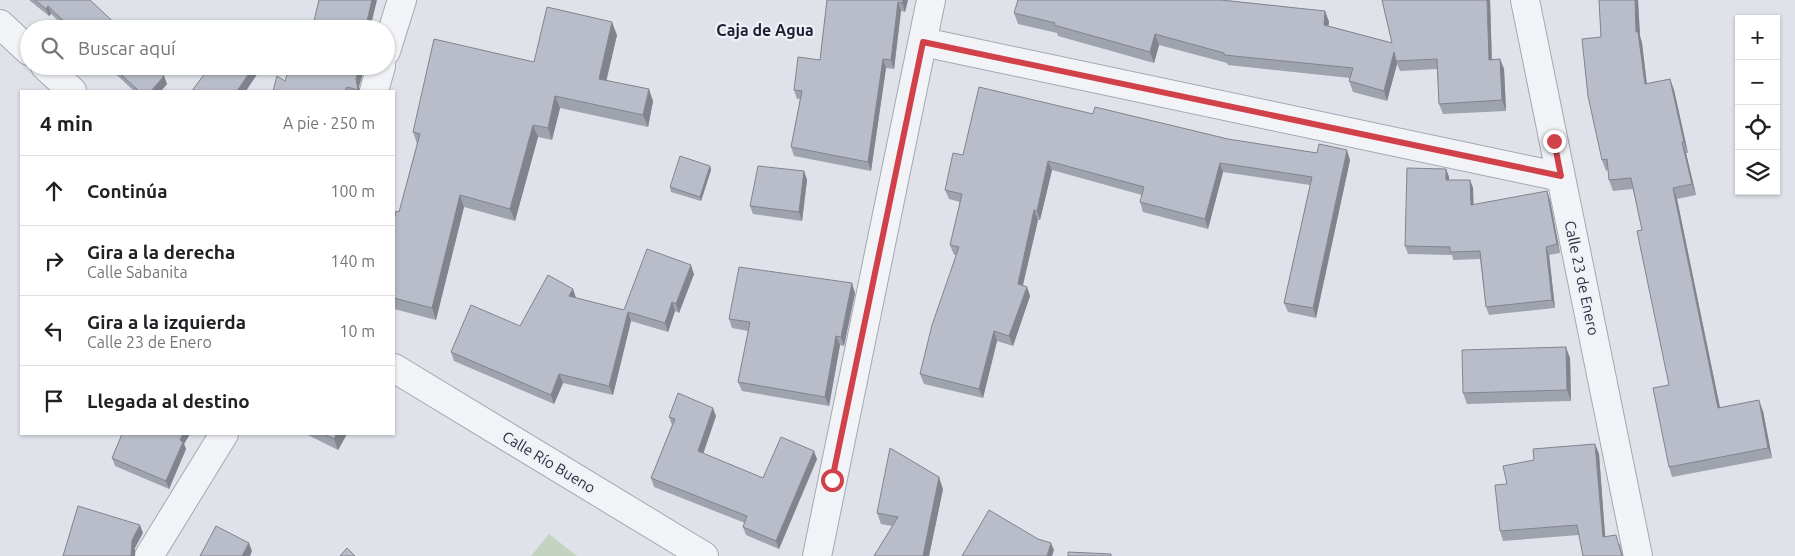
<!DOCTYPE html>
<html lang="es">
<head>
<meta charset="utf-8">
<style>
	:root { --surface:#fff; --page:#f6f6f6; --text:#202124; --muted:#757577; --line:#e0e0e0 }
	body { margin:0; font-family:Ubuntu,sans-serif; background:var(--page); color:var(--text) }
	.controls { position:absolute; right:15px; top:15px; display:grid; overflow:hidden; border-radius:0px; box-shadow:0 1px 4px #0004 }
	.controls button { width:45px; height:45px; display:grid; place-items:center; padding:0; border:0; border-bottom:1px solid var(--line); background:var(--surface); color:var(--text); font:25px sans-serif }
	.stop { position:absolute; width:15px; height:15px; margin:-11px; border:4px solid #d14149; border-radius:50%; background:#fff }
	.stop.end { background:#d14149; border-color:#fff; box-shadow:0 1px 5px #0008 }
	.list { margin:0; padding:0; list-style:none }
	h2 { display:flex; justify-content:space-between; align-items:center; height:65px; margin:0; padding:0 20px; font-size:21px }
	h2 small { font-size:16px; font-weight:400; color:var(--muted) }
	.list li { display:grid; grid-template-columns:32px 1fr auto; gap:15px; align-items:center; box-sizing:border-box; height:70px; padding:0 20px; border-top:1px solid var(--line) }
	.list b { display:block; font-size:19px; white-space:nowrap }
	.list p { margin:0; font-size:16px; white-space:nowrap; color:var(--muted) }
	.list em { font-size:16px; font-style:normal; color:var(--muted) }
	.icon { flex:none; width:28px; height:28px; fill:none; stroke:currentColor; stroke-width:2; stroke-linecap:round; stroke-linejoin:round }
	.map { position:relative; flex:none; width:1795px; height:556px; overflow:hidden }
	.search { position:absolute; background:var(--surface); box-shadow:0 1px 4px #0004; left:20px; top:20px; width:375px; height:55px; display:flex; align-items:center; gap:12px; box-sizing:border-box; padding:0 18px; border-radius:28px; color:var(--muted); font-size:19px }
	.panel { position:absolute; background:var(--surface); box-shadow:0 1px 4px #0004; left:20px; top:90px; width:375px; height:345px; border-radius:0px }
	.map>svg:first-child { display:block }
	.green { fill:#c3d3c0 }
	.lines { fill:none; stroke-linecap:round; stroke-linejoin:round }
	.minor-casing { stroke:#a4a8b3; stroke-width:30 }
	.minor { stroke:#f2f3f7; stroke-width:28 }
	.wall { fill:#9fa3ad }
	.shaded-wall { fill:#82848d }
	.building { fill:#b9bdc9; stroke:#82848d }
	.route { stroke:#d14149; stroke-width:6 }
	.labels { text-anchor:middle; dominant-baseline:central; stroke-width:4.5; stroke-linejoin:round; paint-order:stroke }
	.street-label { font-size:15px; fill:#282e40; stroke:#eff1f6 }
	.neighbourhood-label { font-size:16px; font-weight:bold; fill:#1a1f31; stroke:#eff1f6 }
</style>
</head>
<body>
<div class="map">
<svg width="1795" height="556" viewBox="0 0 1795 556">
	<rect width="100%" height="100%" fill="#dfe2e9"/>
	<path class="green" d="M549,534L577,556H531Z"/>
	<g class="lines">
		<g class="minor-casing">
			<path id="minor" d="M1525,0L1638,556
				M0,24L29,51
				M923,42L1561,177
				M386,51L402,0
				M45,66L72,91
				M374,91L381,66
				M394,368L704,556
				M149,556L224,434
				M817,556L931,0"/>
		</g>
		<use href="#minor" class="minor"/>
	</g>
	<path class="wall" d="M29,0H90L121,29H67L51,14L49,16Z
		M827,0H908L905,12L901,11L894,69L886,68L871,171L794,156L791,147L800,99H797L794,90L820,60Z
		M1018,0H1224L1325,11L1329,22L1328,26L1392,43L1382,0H1490L1492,59H1500L1504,69L1506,111L1443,114L1439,104L1437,69L1400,71L1397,64L1387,101L1353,92L1349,81L1350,78L1228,65L1227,63L1159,45L1154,63L1058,36L1057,33L1018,24L1014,13Z
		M1599,0H1638L1640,36L1642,43L1647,84L1670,79L1674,90L1688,153H1686L1696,195L1677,199L1720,407L1763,411L1772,458L1672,477L1669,467V385L1642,230L1633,189L1613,191L1609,180L1608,170L1606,171L1602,160L1601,37Z
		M617,35L606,80L653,101L648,127L560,108L552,140L538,137L515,221L464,207L436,320L394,309V220L399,212L417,144L413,132L534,62Z
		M107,66H152L164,76L167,84L161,91H134Z
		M359,87L360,91H273Z
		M1093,114L1228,139L1350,160L1316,318L1288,312L1284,303L1310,185L1223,172L1208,229L1143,212L1140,202L1142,195L1052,170L1040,220H1038L1023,285L1027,287L1030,296L1013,346L997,341L983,398L924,384L920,374L956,255H954L950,245L960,202L949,199L945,190L963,155Z
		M710,166L711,170L701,201L671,192L670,187Z
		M1446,169L1449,177V180H1470L1473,188V205L1550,200L1560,253L1549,255L1555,308L1489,315L1486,307L1480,259L1453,260L1452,255L1408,254L1405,246Z
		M804,171L807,180L802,221L753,214L750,206Z
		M694,274L679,313L675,311L668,332L631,321L613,395L563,383L554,404L454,361L451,352L520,326L573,289L576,298L624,310Z
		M855,293L844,346L840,345L829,406L742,391L738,382L748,331L732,328L729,319Z
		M1570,358L1571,401L1467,404L1463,393Z
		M716,416L703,454L763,478L817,459L779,549L746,535L743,527L745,523L654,487L651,478L672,425L669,417Z
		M122,434H190L184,444L186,449L169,489L115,466L112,458Z
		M306,434H347L338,450Z
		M1595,444L1599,454L1605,537L1620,544L1623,556H1583L1579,535L1503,541L1500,531L1507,484L1534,460Z
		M943,489L929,556H874L892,526L881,524L877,513Z"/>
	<path class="shaded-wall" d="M372,0H377L370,29H365Z
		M903,0H908L905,12L902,3Z
		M1487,0H1490L1492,70L1489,60Z
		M1635,0H1638L1640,36L1642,43L1648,95L1645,84L1636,32Z
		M898,2L901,11L894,69L891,60Z
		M48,6L51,14L49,16L46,9Z
		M1325,11L1329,22L1327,35L1324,25Z
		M612,22L617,35L604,91L599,79Z
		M1155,34L1159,45L1154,63L1150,52Z
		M1394,52L1397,64L1387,101L1384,91Z
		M883,59L886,68L871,171L868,162Z
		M1500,59L1504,69L1506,111L1502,100Z
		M254,66H259L260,70L246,91H237Z
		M359,66H365L359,87L360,91H358L356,79Z
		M164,76L167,84L161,91H151Z
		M1670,79L1674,90L1688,153L1684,142Z
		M649,89L653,101L648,127L643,115Z
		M555,96L560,108L552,140L548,128Z
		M533,125L538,137L515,221L510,209Z
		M1682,142L1686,153L1696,195L1692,184Z
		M1347,150L1350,160L1316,318L1313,308Z
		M1048,161L1052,170L1040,220L1037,211Z
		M1220,163L1223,172L1208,229L1205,219Z
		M710,166L711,170L701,201L700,197Z
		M1446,169L1449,177V188L1446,180Z
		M804,171L807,180L802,221L799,212Z
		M1470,180L1473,188L1474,213L1471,205Z
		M1673,188L1677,199L1722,418L1718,408Z
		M1547,191L1550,200L1560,253L1557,244Z
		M460,195L464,207L436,320L432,308Z
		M1034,210L1038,220L1021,293L1018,284Z
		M1546,247L1549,255L1555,308L1552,300Z
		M691,265L694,274L679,313L676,304Z
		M852,283L855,293L844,346L841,337Z
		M1027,287L1030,296L1013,346L1009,336Z
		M573,289L576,298L569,296Z
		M672,302L675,311L668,332L665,323Z
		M628,312L631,321L613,395L609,386Z
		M994,331L997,341L983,398L979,389Z
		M836,336L840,345L829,406L825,397Z
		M1566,347L1570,358L1571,401L1567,390Z
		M559,374L563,383L554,404L551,395Z
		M1759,400L1763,411L1772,458L1768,448Z
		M713,408L716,416L701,460L698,451Z
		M183,434H190L184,444L186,449L169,489L166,481L180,440Z
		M337,434H347L338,450L334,439Z
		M1595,444L1599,454L1606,547L1603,537Z
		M814,451L817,459L779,549L776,541Z
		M939,477L943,489L929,556H923Z
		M140,525L143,533L135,548V556H131L132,540Z
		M249,543L252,551L250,556H242Z
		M1051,543L1054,550L1052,556H1047Z"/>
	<path class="building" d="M35,0H90L121,29H72L48,6L46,9Z
		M319,0H372L365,29H312Z
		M827,0H903L902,3L898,2L891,60L883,59L868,162L791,147L802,91L794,90L798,57L820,60Z
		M1018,0H1221L1325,11L1324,25L1392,43L1382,0H1487L1489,60L1500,59L1502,100L1439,104L1437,59L1396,61L1394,52L1384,91L1349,81L1353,68L1224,55V53L1155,34L1150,52L1054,25L1055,23L1014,13Z
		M1599,0H1635L1636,32H1638L1645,84L1670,79L1684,142H1682L1692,184L1673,188L1718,408L1759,400L1768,448L1669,467L1653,388L1669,385L1637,231L1642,230L1631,178L1609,180L1607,159L1602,160L1588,96L1582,39L1601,37Z
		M547,7L612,22L599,79L649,89L643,115L555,96L548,128L533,125L510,209L460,195L432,308L394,298V220L396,211L399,212L420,134L413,132L434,39L534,62Z
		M112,66H152L164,76L151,91H139Z
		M210,66H254L237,91H192Z
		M290,66H359L356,79L358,90L347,87L345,91H273L277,76L285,81Z
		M979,87L1093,114L1095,107L1228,139L1317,153L1319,144L1347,150L1313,308L1284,303L1312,177L1220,163L1205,219L1140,202L1144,187L1048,161L1037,211L1034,210L1018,284L1027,287L1009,336L994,331L979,389L920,374L932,325L959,247L950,245L962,194L945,190L953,153L963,155Z
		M680,156L710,166L700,197L670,187Z
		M758,166L804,171L799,212L750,206Z
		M1407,168L1446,169V180H1470L1471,205L1547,191L1557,244L1546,247L1552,300L1486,307L1480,251L1450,252V247L1405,246Z
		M647,249L691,265L676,304L672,302L665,323L628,312L609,386L559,374L551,395L451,352L471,305L520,326L548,275L573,289L569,296L624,310Z
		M739,267L852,283L841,337L836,336L825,397L738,382L750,322L729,319Z
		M1566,347L1567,390L1463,393L1462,350Z
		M678,393L713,408L698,451L763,478L781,437L814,451L776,541L743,527L747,516L651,478L675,419L669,417Z
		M122,434H183L180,440L183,442L166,481L112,458Z
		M324,434H337L334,439Z
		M1595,444L1603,537L1616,535L1622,556H1583L1577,525L1500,531L1495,485L1507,484L1503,466L1534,460L1533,449Z
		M890,448L939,477L923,556H874L898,517L877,513Z
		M78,506L140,525L132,540L131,556H63Z
		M989,510L1038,539L1051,543L1047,556H962Z
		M216,526L249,543L242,556H200Z
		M347,548L355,556H340Z
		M1068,552L1111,554V556H1068Z"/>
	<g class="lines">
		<path class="route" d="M832,480L923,42L1561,176L1554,141"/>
	</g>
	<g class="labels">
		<g class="street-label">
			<text transform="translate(1582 278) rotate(78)">Calle 23 de Enero</text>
			<text transform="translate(549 462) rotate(31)">Calle Río Bueno</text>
		</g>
		<g class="neighbourhood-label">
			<text x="765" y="30">Caja de Agua</text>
		</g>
	</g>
</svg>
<div class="controls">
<button>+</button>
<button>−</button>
<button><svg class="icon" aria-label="locate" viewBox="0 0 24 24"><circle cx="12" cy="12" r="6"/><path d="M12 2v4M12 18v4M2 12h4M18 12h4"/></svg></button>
<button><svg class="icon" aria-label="layers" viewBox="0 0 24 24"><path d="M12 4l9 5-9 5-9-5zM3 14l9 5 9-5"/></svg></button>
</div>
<div class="stop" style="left:832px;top:480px"></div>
<div class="stop end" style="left:1554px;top:141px"></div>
<div class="search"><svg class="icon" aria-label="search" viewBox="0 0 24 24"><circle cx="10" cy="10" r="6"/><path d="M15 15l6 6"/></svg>Buscar aquí</div>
<section class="panel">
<h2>4 min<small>A pie · 250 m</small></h2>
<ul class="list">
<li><svg class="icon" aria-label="ahead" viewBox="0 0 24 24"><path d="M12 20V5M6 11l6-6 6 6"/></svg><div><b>Continúa</b></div><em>100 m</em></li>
<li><svg class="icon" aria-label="right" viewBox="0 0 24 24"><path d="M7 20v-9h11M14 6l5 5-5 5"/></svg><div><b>Gira a la derecha</b><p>Calle Sabanita</p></div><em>140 m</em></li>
<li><svg class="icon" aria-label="left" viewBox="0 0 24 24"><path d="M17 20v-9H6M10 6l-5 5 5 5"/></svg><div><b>Gira a la izquierda</b><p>Calle 23 de Enero</p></div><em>10 m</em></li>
<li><svg class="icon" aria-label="arrive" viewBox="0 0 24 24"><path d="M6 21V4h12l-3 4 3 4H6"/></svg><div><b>Llegada al destino</b></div></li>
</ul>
</section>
</div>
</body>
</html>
